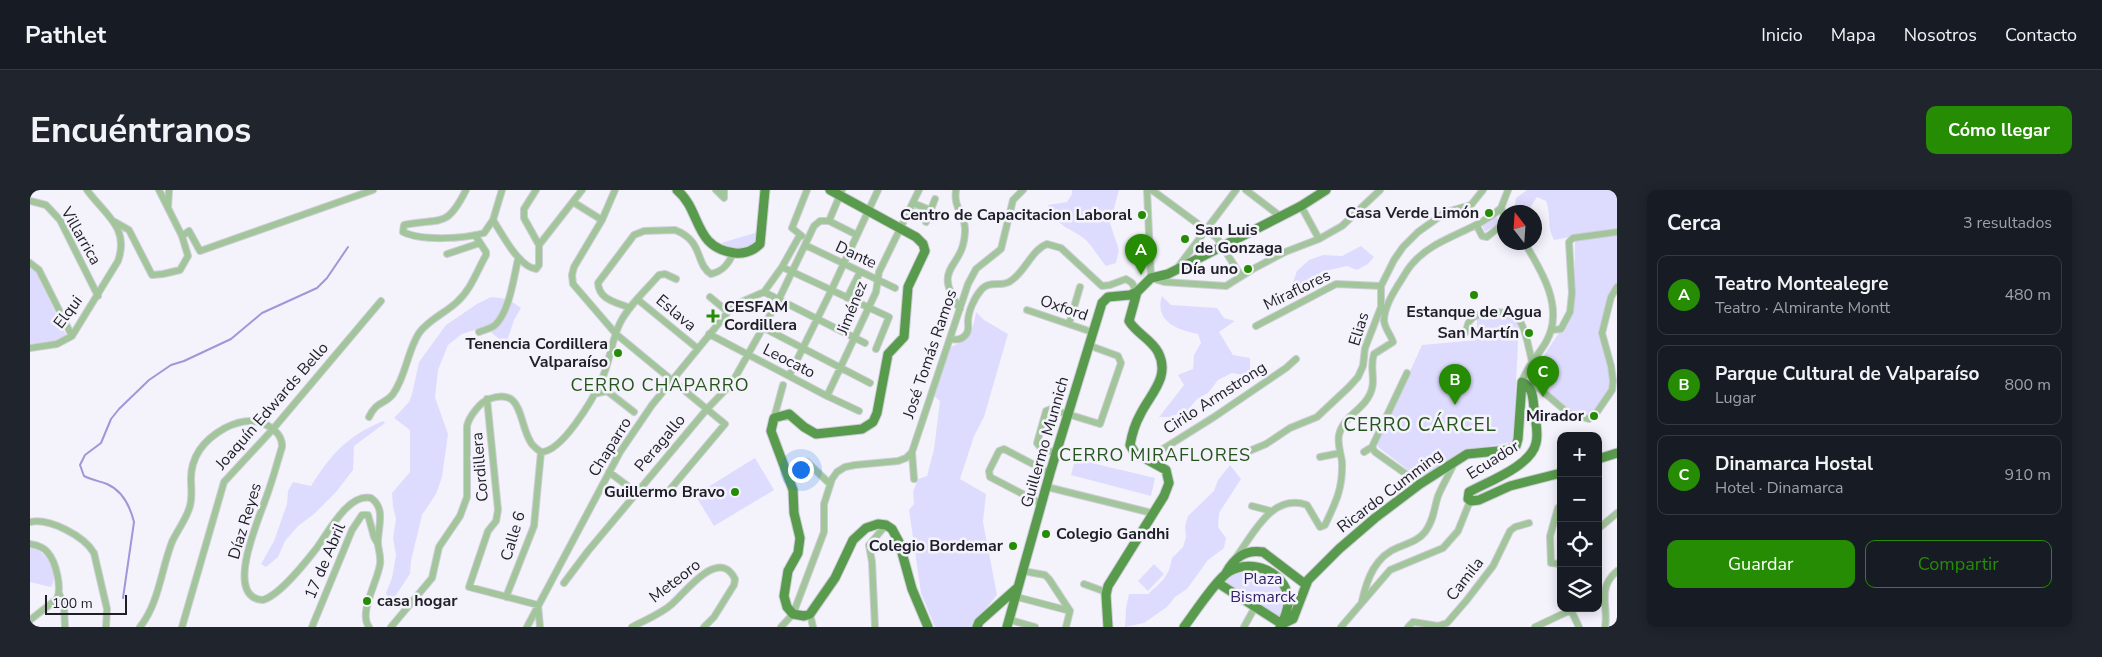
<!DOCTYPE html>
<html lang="es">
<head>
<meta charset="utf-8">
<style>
	:root { --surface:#171b24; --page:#20242c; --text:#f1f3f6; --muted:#9ea1a6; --line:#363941; --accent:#258c04 }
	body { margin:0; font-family:"Nunito Sans",sans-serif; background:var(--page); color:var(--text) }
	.controls { position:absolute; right:15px; bottom:15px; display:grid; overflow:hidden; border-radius:10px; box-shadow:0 2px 12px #0003 }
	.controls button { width:45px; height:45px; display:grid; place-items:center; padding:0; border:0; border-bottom:1px solid var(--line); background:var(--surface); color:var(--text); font:25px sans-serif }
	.compass { position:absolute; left:1467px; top:15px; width:45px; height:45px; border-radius:50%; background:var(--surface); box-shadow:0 2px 12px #0003; rotate:343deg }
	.scale { position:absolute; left:15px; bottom:12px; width:82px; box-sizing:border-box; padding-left:5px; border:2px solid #201f27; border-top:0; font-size:14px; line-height:18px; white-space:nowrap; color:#201f27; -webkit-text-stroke:4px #f4f3fc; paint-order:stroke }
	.you { position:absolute; left:770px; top:279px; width:18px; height:18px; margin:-12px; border:4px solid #fff; border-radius:50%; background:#1a73e8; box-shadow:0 0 0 8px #1a73e833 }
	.badge { display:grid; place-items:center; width:32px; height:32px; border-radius:50%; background:var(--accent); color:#fff; font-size:16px; font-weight:700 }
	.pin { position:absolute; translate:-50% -41px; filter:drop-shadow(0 1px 2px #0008) }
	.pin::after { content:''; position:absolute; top:26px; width:18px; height:15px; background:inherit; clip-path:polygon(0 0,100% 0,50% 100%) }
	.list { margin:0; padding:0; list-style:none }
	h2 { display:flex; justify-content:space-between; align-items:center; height:65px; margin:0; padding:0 20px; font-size:21px }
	h2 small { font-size:16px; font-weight:400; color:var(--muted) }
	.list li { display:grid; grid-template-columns:32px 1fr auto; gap:15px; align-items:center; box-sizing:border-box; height:80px; margin:0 10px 10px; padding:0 10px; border:1px solid var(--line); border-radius:10px }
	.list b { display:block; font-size:19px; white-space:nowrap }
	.list p { margin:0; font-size:16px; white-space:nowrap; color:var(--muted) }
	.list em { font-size:16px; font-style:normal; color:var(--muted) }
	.actions { display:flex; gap:10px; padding:15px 20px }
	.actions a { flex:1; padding:11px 0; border:1px solid var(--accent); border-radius:10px; text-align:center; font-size:18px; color:var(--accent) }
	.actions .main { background:var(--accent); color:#fff }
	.icon { flex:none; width:28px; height:28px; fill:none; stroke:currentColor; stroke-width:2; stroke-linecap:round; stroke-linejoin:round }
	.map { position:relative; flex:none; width:1587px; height:437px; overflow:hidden; border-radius:10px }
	header { display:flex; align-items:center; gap:30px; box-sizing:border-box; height:70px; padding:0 25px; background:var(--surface); border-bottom:1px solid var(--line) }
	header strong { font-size:24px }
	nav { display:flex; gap:28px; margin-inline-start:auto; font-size:18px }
	.intro { display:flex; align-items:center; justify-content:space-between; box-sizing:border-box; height:120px; padding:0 30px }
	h1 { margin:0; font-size:35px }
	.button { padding:12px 22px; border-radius:10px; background:var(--accent); color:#fff; font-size:18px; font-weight:700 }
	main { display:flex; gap:30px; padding:0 30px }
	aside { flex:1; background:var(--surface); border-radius:10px; box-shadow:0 2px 12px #0003 }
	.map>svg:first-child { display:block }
	.green { fill:#dedcfe }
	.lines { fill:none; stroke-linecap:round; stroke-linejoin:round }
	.stream { stroke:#9e97d8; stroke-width:2 }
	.minor-casing { stroke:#cecdd6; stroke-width:8 }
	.major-casing { stroke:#cecdd6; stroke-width:11 }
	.minor { stroke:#a2c59b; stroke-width:6 }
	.major { stroke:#599b4c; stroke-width:9 }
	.poi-dot { fill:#258c04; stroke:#f4f3fc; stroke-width:2 }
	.labels { text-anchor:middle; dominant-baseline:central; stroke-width:5; stroke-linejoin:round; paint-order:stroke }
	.poi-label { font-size:16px; font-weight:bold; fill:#201f27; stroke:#f4f3fc; text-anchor:end }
	.street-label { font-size:16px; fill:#201f27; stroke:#f4f3fc }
	.park-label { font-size:16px; fill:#35226e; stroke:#f4f3fc }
	.neighbourhood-label { font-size:18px; letter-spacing:1px; fill:#24531b; stroke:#f4f3fc }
	.quarter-label { font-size:19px; letter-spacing:1px; fill:#24531b; stroke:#f4f3fc }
</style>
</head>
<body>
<header>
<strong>Pathlet</strong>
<nav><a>Inicio</a><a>Mapa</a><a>Nosotros</a><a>Contacto</a></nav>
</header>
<div class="intro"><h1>Encuéntranos</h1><a class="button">Cómo llegar</a></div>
<main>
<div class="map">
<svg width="1587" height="437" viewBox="0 0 1587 437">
	<rect width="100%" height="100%" fill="#f4f3fc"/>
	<path class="green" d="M1042,0H1089L1080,33L1089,60L1086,73L1076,76C1069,68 1063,57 1056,50C1039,36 1029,40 1018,15L1037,12L1042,4Z
		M1497,0H1587V38L1524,50C1517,37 1521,24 1516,11L1507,7L1501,16L1502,22H1488L1485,15L1486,8Z
		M1466,27L1470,32L1455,42L1452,35Z
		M728,42V52C712,64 707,61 691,53Z
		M1587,44V97L1573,146L1581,191L1577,204L1560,225L1538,220L1513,197L1515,191L1509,186L1505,189L1500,186L1535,134L1544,113L1545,51Z
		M1331,56L1344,67L1338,74L1327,80L1317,76L1291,82L1279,95L1261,98L1267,81L1279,70L1293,65L1312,66Z
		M0,75L4,77L7,84L36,145L28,150L0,154Z
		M1132,106L1141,115L1187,118L1194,128L1205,131L1189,142L1203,165L1220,168V186L1202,183L1188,190L1178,203L1167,209L1157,221L1139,227H1129L1154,195L1148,185L1163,179L1164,165L1171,153L1168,144C1147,140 1124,131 1132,106Z
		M461,107L478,109L491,118L484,130L476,154L454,137L432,144L423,151L418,155L408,180L405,207L418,244L412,287L406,304L392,325L381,371L380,384L366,405L359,411L356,403L362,388L366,365L363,348L366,329L363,317L362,303L380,282V240L364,228L379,212L382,204L389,172L416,135L447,114Z
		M946,122L954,130L978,144L954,227L944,246L930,289L956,304L953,332L967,405L941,437H905L891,403L879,320L884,314L883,302L888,289L897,286L904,259L910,211L904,206L921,157C939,149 943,142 946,122Z
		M1470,124L1482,126L1489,134L1483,252L1438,260L1391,290L1348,257L1347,253L1392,155L1447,150V129L1454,126Z
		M353,231L355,233L324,256L323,280L306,302L284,324L268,336L255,351L248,367L236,377L231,374L244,351L257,314L258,301L263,292L281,296C302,263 316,247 353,231Z
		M725,268L744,300L684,336L665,305Z
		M1045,269L1125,288L1121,306L1041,285Z
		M1200,275L1211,289L1189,323L1188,337L1196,348L1194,358L1178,370L1157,399L1145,407L1137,417L1114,433L1095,437L1096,418L1099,404H1118L1133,390L1139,380L1142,368L1153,357L1156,347L1155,336L1158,326L1184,301L1188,290Z
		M0,357C15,359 30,383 21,397L0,392Z
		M1124,374L1134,384L1118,401L1108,391Z
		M1209,378L1238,382L1253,396L1256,411L1251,430L1192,391Z"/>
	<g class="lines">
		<path class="stream" d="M93,408L104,332C100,316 93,301 77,294C69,291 62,290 54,286L50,275L55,265L71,253L81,229L89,219L119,190L141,175L154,171L201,149L232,123L287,98L297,88L318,57"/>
		<g class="minor-casing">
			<path id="minor" d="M436,0C416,40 411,27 374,35L373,42C391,51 434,49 454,43L463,30L472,0
				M506,0L494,19V28L509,55
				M585,0L572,30L544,77L542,85L543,94L586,144L695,234L637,303
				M686,0L694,8V0
				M926,0C923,20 936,24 935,41C934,81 900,74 930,119
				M1117,0L1121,88L1134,92L1196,96L1223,79L1255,62L1289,49L1312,36L1350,0
				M1122,0L1187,48L1211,86
				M1216,0L1250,26
				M0,11L16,15L30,30L68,106
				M543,12L572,30
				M883,13L900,20
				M1271,16L1289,49
				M138,18L139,0
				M1474,26L1471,18L1478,0
				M463,30C472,44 489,77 506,79L509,75V55L552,0
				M799,31L827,45
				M85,32L99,40L122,85L133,84L150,80L158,66L152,46L129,0
				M896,32L905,9
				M1447,36L1452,46L1457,47L1474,33
				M152,46L159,41L170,61L343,0
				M772,46L762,38L777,0
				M775,55L865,98
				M417,64L450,53
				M0,73L9,80L42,146
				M752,77L859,127L846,159
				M1148,77L1206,0
				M734,102L835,153
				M680,107L698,122
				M817,108L830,82
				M607,109L667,158
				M600,118C586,112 569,110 568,93L604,45L614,41L645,40C674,51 665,74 681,84C693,81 699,74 703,63
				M997,120L1062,142
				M1039,134L1050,97
				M1226,136L1306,94L1351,96
				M734,138L840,193
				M1522,140L1531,139L1540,122L1542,103L1539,52L1543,48L1587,42
				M449,142C454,140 459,139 464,136C479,124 484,87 488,69
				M1435,143C1437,140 1437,135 1439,132C1447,119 1480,119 1489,130C1496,138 1499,161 1502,171
				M679,144L797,206L829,221
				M920,149C927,150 933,150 937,143C939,139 938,136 938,132C938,122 944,108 951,100C959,90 970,97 979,92C995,83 1001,60 1017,54L1031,58L1072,96L1080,95L1096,89L1102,93L1107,102
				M0,158L27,154L42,146L88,71C100,37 74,24 57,0
				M1377,183L1342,257L1345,262L1390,294
				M759,186L801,101L848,0
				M1492,192C1496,177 1508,166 1516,152C1535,119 1512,81 1494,52
				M1499,196L1510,199L1538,223L1559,229L1567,222L1582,200L1583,191L1581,176L1572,143L1581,107L1587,97
				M564,204L577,201L604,222
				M797,206L846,102L849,82L889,0
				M457,209L468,320L466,331L458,341L439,397L508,415L510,437
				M339,227C347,210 355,215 363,204C376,186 377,162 389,143C399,129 416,123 428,111C441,99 447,81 456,65V62L445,45
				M744,228L753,195
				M1206,261L1217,262L1236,254L1260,238L1287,227L1319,197L1328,187L1333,176L1335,158L1351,117V96L1364,70L1373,57L1388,42L1416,22L1441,15L1453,0
				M882,262L884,289
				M1334,262L1342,257
				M1027,264L1010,257L1007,253L1016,221L1021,219L1070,234L1091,173L1088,166L1058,155
				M1290,267L1310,263
				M1117,269L1184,227L1256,178L1266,169
				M777,272L800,294
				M579,282L607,303
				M1017,297L1122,323
				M1012,314L960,287L959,281L969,261L974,259L1020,283
				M1222,316L1241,321
				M1528,318L1520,346L1521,373L1531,374
				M0,332C20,328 54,346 64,363L77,419L76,437
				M1568,339L1587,323
				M0,354C6,355 14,357 18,363C26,372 32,398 27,409L0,430
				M1207,366C1224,343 1242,303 1277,315L1290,337L1295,335C1306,312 1313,298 1312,272C1311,263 1307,254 1309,245C1312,230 1326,223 1335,212C1350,193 1338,181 1344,164L1363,152C1361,145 1355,139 1354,131C1354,118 1362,105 1368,95C1373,88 1377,79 1383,73C1405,47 1445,42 1471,18
				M993,381L1015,385L1019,389L1040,421L1036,437
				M534,393L558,361L677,219L702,193L749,109L784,36L790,31H799L812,0
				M1054,394L1076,402
				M29,403L34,417L35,437
				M476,407L504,336L511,262
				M987,407L1040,421
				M1332,411C1337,389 1345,366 1369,357C1379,353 1389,350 1395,342C1404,330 1404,318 1408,306C1413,294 1420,283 1425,271
				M1540,418L1549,437
				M780,424L783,437
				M980,430L1005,437
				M110,437C129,413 131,380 142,352C147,341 155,331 159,319C163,309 161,299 161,289C161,265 175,249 195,238C205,233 216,229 228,232C240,235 253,244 252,257C247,273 243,289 237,305C231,324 192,408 233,410C250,405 275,373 286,359C298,343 318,303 341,308C357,319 347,339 348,355C349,361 351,367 350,374C348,391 328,423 339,437
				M152,437L194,292L243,239L351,111
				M282,437L322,340L332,325H338L344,347L348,354
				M361,437L402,388L409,357L430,326L437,307V236C439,227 450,212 459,209C493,197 488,230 500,251C502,256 507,259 511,262C532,262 563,209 571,191C580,173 581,151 590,133C599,115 616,100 629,85L635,84L646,89
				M497,437L590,262L622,215L698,122L709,113L734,102L752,77L770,45
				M602,437C615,430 631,424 642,414C655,403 689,356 705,389L704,395L684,427L674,437
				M751,437L763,424L794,342V314L802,289L807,282L815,277L825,275L868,271L876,268L882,262L938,94L946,79L971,59L983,10L993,0
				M845,437L842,372L839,355L856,335
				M1214,437L1225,417
				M1311,437L1360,380L1413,358L1428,341L1440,311
				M1378,437L1383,432L1408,436L1417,433L1436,411L1463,376L1480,341L1485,337L1499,333
				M1505,437L1541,420
				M1575,437C1579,416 1566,399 1587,381"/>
		</g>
		<g class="major-casing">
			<path id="major" d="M647,0C672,21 663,58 705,63C715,64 723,61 730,54L735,0
				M800,0L886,47L893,54L895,61L878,97L874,147L858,164L847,223L843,232L832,239L786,244L774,237L759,224L744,228L741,241L763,300L764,323L770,348L768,363L758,381L754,406L757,417L763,424L774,426L780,424L805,388L823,350L836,338L848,334L856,335L862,339L869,352L882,399L898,437
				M1568,269L1587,263
				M1196,383C1204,368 1215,359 1233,362L1275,394
				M1188,393L1252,434
				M1252,434L1263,429L1278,390L1309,359L1345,328L1390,294L1437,264L1478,260L1486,256L1488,249L1492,192C1503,197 1503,208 1504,219C1505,230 1509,242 1506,253C1501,276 1459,291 1439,302L1438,309L1441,311L1449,310L1480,296L1531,283
				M947,437L949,432L987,398
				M977,437L1020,283L1072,113L1078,107L1100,105L1107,102L1121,88L1138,84L1271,16L1296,0
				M1078,437L1076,405L1078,396L1134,306L1139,293L1136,280L1105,263L1100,255C1102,244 1105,234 1110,225C1120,204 1141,187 1128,162C1121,149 1106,143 1099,131L1107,102
				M1154,437C1163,425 1188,387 1200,381C1222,369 1254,381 1258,407C1259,417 1255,428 1250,437"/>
		</g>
		<use href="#minor" class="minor"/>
		<use href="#major" class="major"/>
	</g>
	<g class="poi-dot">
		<circle cx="1459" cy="23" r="5"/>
		<circle cx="1112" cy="25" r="5"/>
		<circle cx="1155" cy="49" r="5"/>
		<circle cx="1218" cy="79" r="5"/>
		<circle cx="1444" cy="105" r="5"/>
		<path d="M680.5 118.5h5v5h5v5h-5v5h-5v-5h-5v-5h5z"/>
		<circle cx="1499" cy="143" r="5"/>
		<circle cx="588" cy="163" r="5"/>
		<circle cx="1564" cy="226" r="5"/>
		<circle cx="705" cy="302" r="5"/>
		<circle cx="1016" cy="344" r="5"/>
		<circle cx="983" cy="356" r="5"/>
		<circle cx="337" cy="411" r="5"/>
	</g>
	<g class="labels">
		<g class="poi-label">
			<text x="1449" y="23">Casa Verde Limón</text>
			<text x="1102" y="25">Centro de Capacitacion Laboral</text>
			<text x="1165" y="40" text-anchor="start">San Luis<tspan x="1165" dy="18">de Gonzaga</tspan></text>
			<text x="1208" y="79">Día uno</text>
			<text x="694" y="117" text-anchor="start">CESFAM<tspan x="694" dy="18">Cordillera</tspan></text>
			<text x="1444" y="122" text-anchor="middle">Estanque de Agua</text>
			<text x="1489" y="143">San Martín</text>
			<text x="578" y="154">Tenencia Cordillera<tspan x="578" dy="18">Valparaíso</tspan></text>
			<text x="1554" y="226">Mirador</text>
			<text x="695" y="302">Guillermo Bravo</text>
			<text x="1026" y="344" text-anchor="start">Colegio Gandhi</text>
			<text x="973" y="356">Colegio Bordemar</text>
			<text x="347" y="411" text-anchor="start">casa hogar</text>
		</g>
		<g class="street-label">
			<text transform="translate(51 46) rotate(60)">Villarrica</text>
			<text transform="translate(826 65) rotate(25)">Dante</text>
			<text transform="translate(1267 100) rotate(-26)">Miraflores</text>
			<text transform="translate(822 118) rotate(-68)">Jiménez</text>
			<text transform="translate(1034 118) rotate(19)">Oxford</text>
			<text transform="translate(38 122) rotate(-53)">Elqui</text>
			<text transform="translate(646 123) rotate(40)">Eslava</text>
			<text transform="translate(1329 139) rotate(-73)">Elias</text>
			<text transform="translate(900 164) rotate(-71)">José Tomás Ramos</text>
			<text transform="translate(759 171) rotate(27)">Leocato</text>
			<text transform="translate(1185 208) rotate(-33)">Cirilo Armstrong</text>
			<text transform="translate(242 216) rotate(-49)">Joaquín Edwards Bello</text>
			<text transform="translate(1015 252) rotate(-74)">Guillermo Munnich</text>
			<text transform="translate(630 253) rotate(-50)">Peragallo</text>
			<text transform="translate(580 257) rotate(-58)">Chaparro</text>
			<text transform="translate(1463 270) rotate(-32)">Ecuador</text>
			<text transform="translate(450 277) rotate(-95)">Cordillera</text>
			<text transform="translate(1360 301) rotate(-37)">Ricardo Cumming</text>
			<text transform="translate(215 331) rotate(-73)">Díaz Reyes</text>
			<text transform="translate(483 346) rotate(-73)">Calle 6</text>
			<text transform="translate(295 371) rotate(-67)">17 de Abril</text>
			<text transform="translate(1435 389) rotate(-52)">Camila</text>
			<text transform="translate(645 391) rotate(-38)">Meteoro</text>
		</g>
		<g class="park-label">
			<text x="1233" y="389">Plaza<tspan x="1233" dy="18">Bismarck</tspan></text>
		</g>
		<g class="neighbourhood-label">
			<text x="630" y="195">CERRO CHAPARRO</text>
			<text x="1125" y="265">CERRO MIRAFLORES</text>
		</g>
		<g class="quarter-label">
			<text x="1390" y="235">CERRO CÁRCEL</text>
		</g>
	</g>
</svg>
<div class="controls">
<button>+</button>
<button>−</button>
<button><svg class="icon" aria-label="locate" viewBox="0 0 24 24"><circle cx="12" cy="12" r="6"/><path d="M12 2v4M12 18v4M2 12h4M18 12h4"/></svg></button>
<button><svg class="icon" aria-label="layers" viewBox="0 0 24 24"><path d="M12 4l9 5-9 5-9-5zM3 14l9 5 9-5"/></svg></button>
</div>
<svg class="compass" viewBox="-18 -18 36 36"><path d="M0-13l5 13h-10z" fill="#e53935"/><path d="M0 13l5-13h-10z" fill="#9ea1a6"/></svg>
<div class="scale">100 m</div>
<div class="you"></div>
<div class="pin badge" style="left:1111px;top:85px">A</div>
<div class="pin badge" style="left:1425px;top:215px">B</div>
<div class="pin badge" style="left:1513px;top:207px">C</div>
</div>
<aside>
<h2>Cerca<small>3 resultados</small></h2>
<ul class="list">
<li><span class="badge">A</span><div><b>Teatro Montealegre</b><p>Teatro · Almirante Montt</p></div><em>480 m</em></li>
<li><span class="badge">B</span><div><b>Parque Cultural de Valparaíso</b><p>Lugar</p></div><em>800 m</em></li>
<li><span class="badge">C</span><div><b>Dinamarca Hostal</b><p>Hotel · Dinamarca</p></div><em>910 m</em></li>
</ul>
<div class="actions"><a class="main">Guardar</a><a>Compartir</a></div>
</aside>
</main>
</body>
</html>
